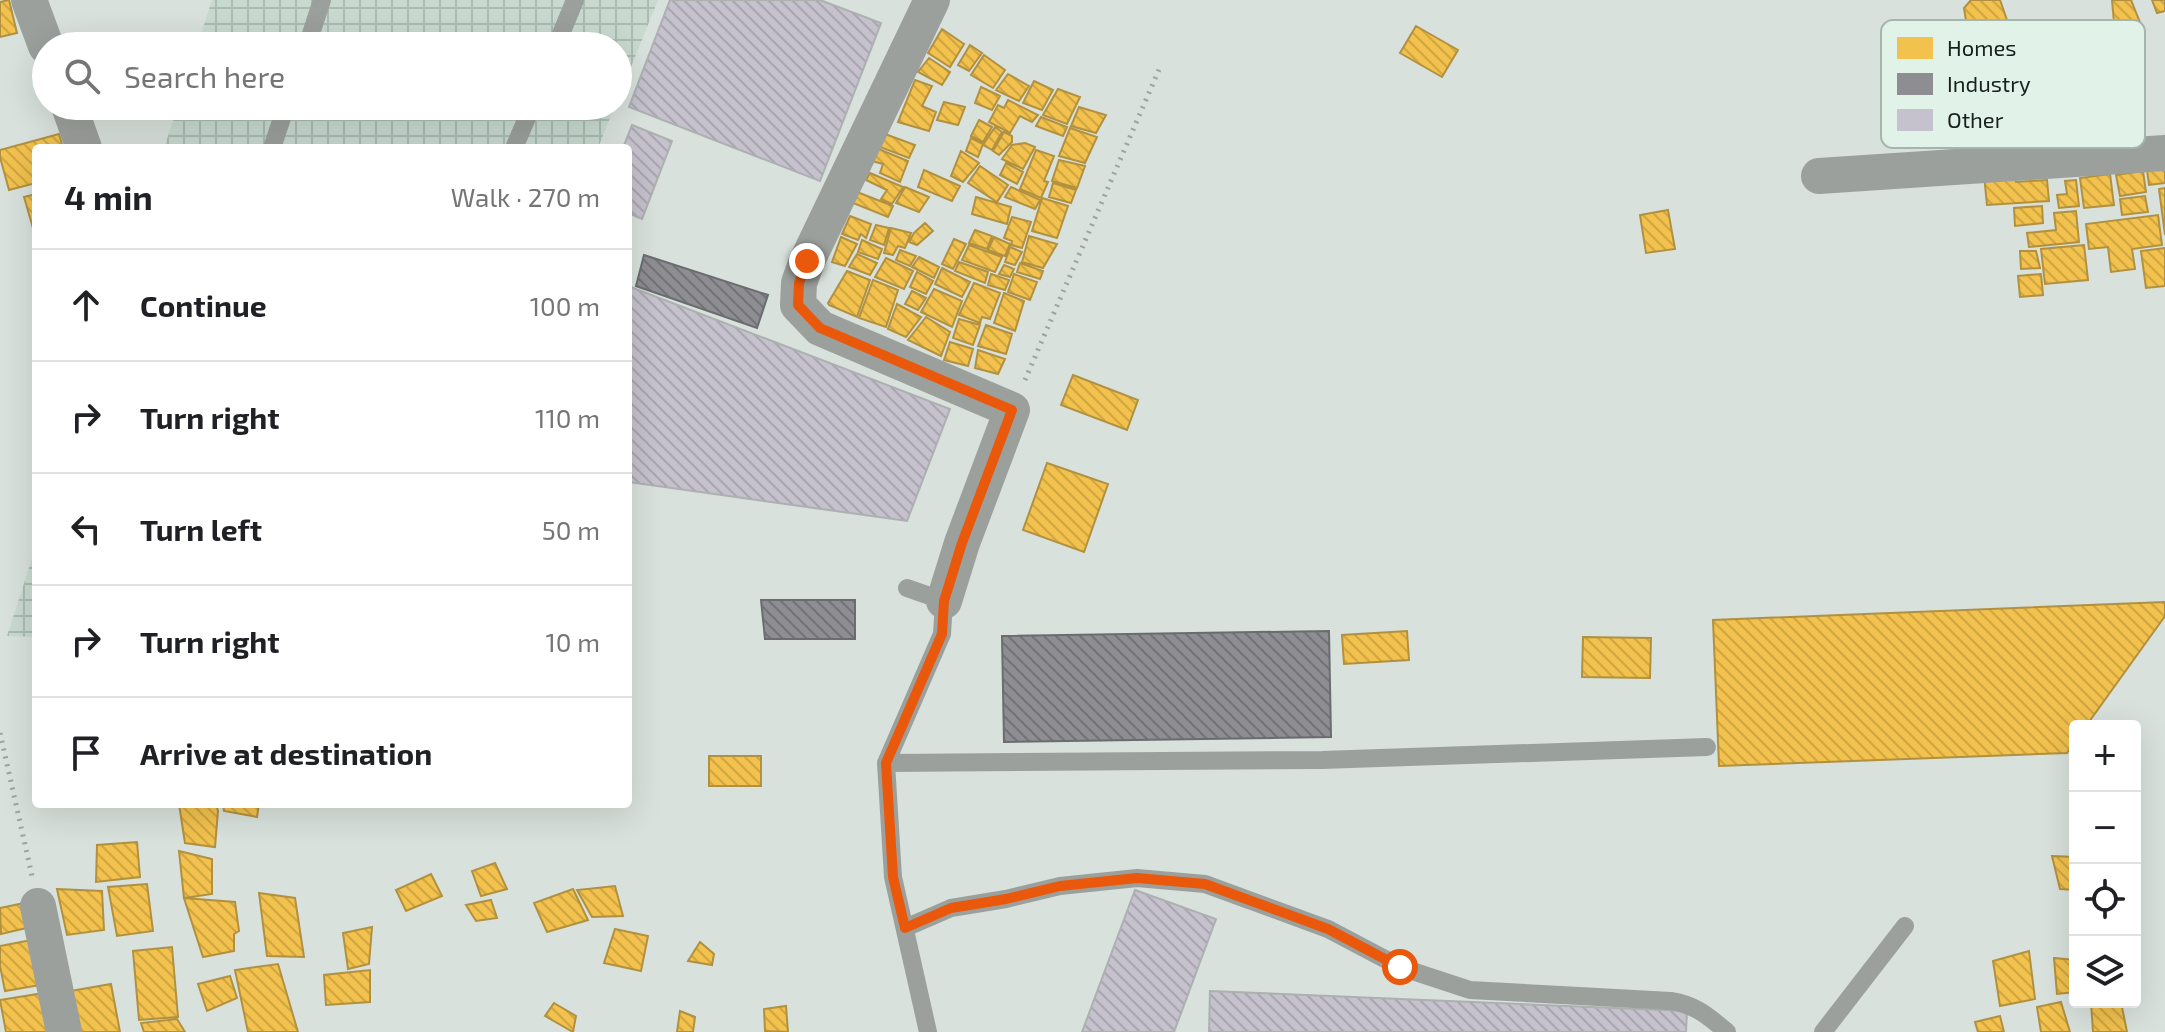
<!DOCTYPE html>
<html lang="en">
<head>
<meta charset="utf-8">
<style>
	:root { --surface:#fff; --page:#f2f2f2; --text:#202124; --muted:#757577; --line:#e0e0e0 }
	body { margin:0; font-family:"Exo 2",sans-serif; background:var(--page); color:var(--text) }
	.controls { position:absolute; right:24px; bottom:24px; display:grid; overflow:hidden; border-radius:8px; box-shadow:0 8px 32px #0002 }
	.controls button { width:72px; height:72px; display:grid; place-items:center; padding:0; border:0; border-bottom:2px solid var(--line); background:var(--surface); color:var(--text); font:40px sans-serif }
	.stop { position:absolute; width:24px; height:24px; margin:-18px; border:6px solid #ea580c; border-radius:50%; background:#fff }
	.stop.end { background:#ea580c; border-color:#fff; box-shadow:0 2px 8px #0008 }
	.list { margin:0; padding:0; list-style:none }
	h2 { display:flex; justify-content:space-between; align-items:center; height:104px; margin:0; padding:0 32px; font-size:34px }
	h2 small { font-size:26px; font-weight:400; color:var(--muted) }
	.list li { display:grid; grid-template-columns:52px 1fr auto; gap:24px; align-items:center; box-sizing:border-box; height:112px; padding:0 32px; border-top:2px solid var(--line) }
	.list b { display:block; font-size:30px; white-space:nowrap }
	.list em { font-size:26px; font-style:normal; color:var(--muted) }
	.icon { flex:none; width:44px; height:44px; fill:none; stroke:currentColor; stroke-width:2; stroke-linecap:round; stroke-linejoin:round }
	.map { position:relative; flex:none; width:2165px; height:1032px; overflow:hidden }
	.search { position:absolute; background:var(--surface); box-shadow:0 8px 32px #0002; left:32px; top:32px; width:600px; height:88px; display:flex; align-items:center; gap:20px; box-sizing:border-box; padding:0 28px; border-radius:44px; color:var(--muted); font-size:30px }
	.panel { position:absolute; background:var(--surface); box-shadow:0 8px 32px #0002; left:32px; top:144px; width:600px; height:664px; border-radius:8px }
	.map>svg:first-child { display:block }
	.industrial { fill:url(#industrial-grid) }
	.homes { fill:url(#homes-back-hatch); stroke:#b1913f; stroke-width:2 }
	.industry { fill:url(#industry-back-hatch); stroke:#6a6c6f; stroke-width:2 }
	.building { fill:url(#building-back-hatch); stroke:#adb0b0; stroke-width:2 }
	.lines { fill:none; stroke-linecap:round; stroke-linejoin:round }
	.path { stroke:#9fa3a0; stroke-width:5; stroke-dasharray:2 6; stroke-linecap:butt }
	.lane { stroke:#9ca09d; stroke-width:18 }
	.street { stroke:#9ca09d; stroke-width:36 }
	.route { stroke:#ea580c; stroke-width:10 }
	.key { fill:#e1f3e9; stroke:#a5b4ac; stroke-width:2 }
	.key-label { font-size:22px; fill:#19201c }
</style>
</head>
<body>
<div class="map">
<svg width="2165" height="1032" viewBox="0 0 2165 1032">
	<defs>
		<pattern id="industrial-grid" width="8" height="8" patternUnits="userSpaceOnUse" patternTransform="scale(2)"><rect width="8" height="8" fill="#c8dad0"/><path d="M0 4h8M4 0v8" fill="none" stroke="#abbbb2"/></pattern>
		<pattern id="homes-back-hatch" width="6" height="6" patternUnits="userSpaceOnUse" patternTransform="scale(2)"><rect width="6" height="6" fill="#f2c14e"/><path d="M-1 5l2 2M0 0l6 6M5-1l2 2" fill="none" stroke="#cfa644"/></pattern>
		<pattern id="industry-back-hatch" width="6" height="6" patternUnits="userSpaceOnUse" patternTransform="scale(2)"><rect width="6" height="6" fill="#8d8d92"/><path d="M-1 5l2 2M0 0l6 6M5-1l2 2" fill="none" stroke="#727376"/></pattern>
		<pattern id="building-back-hatch" width="6" height="6" patternUnits="userSpaceOnUse" patternTransform="scale(2)"><rect width="6" height="6" fill="#c5c1cd"/><path d="M-1 5l2 2M0 0l6 6M5-1l2 2" fill="none" stroke="#a9a6af"/></pattern>
	</defs>
	<rect width="100%" height="100%" fill="#d8e1dc"/>
	<path class="industrial" d="M212,0H658L618,99V46H197Z
		M178,106H615L598,148H164Z
		M36,546V637L7,636Z"/>
	<path class="homes" d="M9,0L17,33L0,37V2Z
		M1971,0H2000L2007,20L1968,33L1964,8Z
		M2112,0H2131L2141,25L2115,34Z
		M2152,0H2165V11L2157,13Z
		M1416,26L1458,50L1442,77L1400,53Z
		M942,29L964,44L950,67L928,53Z
		M970,45L982,53L969,71L958,65Z
		M984,55L1005,70L993,88L971,75Z
		M929,58L950,72L942,85L918,72Z
		M1008,74L1029,86L1019,101L996,90Z
		M915,80L932,86L922,106L936,112L929,131L898,122Z
		M1034,81L1053,90L1042,110L1023,103Z
		M981,87L1000,96L992,110L975,103Z
		M1058,89L1080,97L1067,124L1043,115Z
		M1008,100L1038,115L1032,122L1020,116L1010,133L989,122L998,105L1004,108Z
		M944,102L965,107L958,125L937,120Z
		M1079,107L1106,115L1096,133L1071,126Z
		M1041,117L1067,127L1063,136L1036,126Z
		M979,120L992,127L983,142L971,136Z
		M995,127L1002,132L992,150L983,145Z
		M1070,128L1097,137L1085,163L1059,156Z
		M1004,132L1012,136V142L999,155L993,151Z
		M59,134L63,148H36V183L9,190L0,157V150Z
		M885,134L915,145L909,158L880,147Z
		M971,138L983,144L978,157L966,151Z
		M1025,143L1035,147L1023,169L1002,159L1012,145Z
		M876,148L908,161L900,182L880,173L883,164L872,161Z
		M1036,150L1054,156L1044,181L1048,182L1041,198L1020,189Z
		M961,151L979,163L963,182L951,176Z
		M1059,160L1085,166L1077,188L1052,181Z
		M1006,163L1023,172L1017,184L1000,175Z
		M980,166L1008,185L997,202L968,183Z
		M2165,166V183L2149,185L2147,170Z
		M924,170L960,186L952,201L918,187Z
		M2143,171L2146,192L2120,196L2116,175Z
		M870,173L903,187L892,204L881,199L887,190L866,180Z
		M2015,173L2016,182L2047,180L2049,201L1987,205L1984,175Z
		M2110,174L2114,205L2084,208L2080,178Z
		M2076,180L2079,206L2059,208L2057,195L2067,194L2065,181Z
		M1053,183L1076,190L1071,203L1049,197Z
		M905,187L929,197L919,212L896,203Z
		M1011,187L1040,200L1035,209L1005,197Z
		M2165,188V235L2159,189Z
		M857,192L893,206L888,217L853,203Z
		M36,194V227L33,228L24,197Z
		M2145,196L2148,212L2122,215L2120,199Z
		M976,197L1011,207L1007,224L972,214Z
		M1042,198L1068,206L1057,238L1032,231Z
		M2042,206L2043,223L2015,226L2014,208Z
		M1668,210L1675,249L1646,253L1640,215Z
		M2076,211L2079,242L2029,247L2027,233L2056,230L2054,213Z
		M2158,215L2162,245L2132,249L2135,269L2111,272L2108,247L2089,249L2086,224Z
		M850,216L871,224L866,238L861,234L858,240L842,234Z
		M1012,217L1031,222L1022,248L1011,245L1012,241L1004,238Z
		M925,223L933,231L917,245L909,242L914,233Z
		M876,225L889,228L884,245L870,240Z
		M891,228L911,233L905,248L898,246L893,255L884,253Z
		M975,230L992,236L987,249L969,243Z
		M1029,236L1057,244L1043,268L1022,262Z
		M841,237L857,244L845,266L832,262Z
		M994,237L1010,244L1005,256L988,250Z
		M954,239L966,244L953,269L942,264Z
		M862,240L882,249L878,259L858,252Z
		M969,245L1002,257L995,272L962,260Z
		M2084,245L2088,280L2045,284L2041,249Z
		M1010,247L1022,252L1015,265L1005,262Z
		M2165,248V286L2146,288L2141,251Z
		M900,250L916,256L910,266L896,260Z
		M2020,251H2036L2040,268L2021,269Z
		M857,254L877,263L870,275L849,267Z
		M919,257L939,267L934,278L912,267Z
		M886,258L913,271L904,289L875,277Z
		M959,262L988,272L985,283L955,271Z
		M1020,263L1043,271L1040,279L1017,272Z
		M1004,265L1014,269L1010,277L999,274Z
		M942,268L970,282L962,297L935,284Z
		M847,271L870,280L857,317L829,305L828,303Z
		M917,272L933,281L926,294L910,287Z
		M991,274L1009,280L1005,290L988,285Z
		M1014,274L1037,282L1030,300L1008,292Z
		M2041,274L2043,295L2020,297L2018,276Z
		M873,280L898,290L886,327L859,318Z
		M974,283L1000,293L990,319L982,317L980,323L959,315Z
		M934,289L962,301L952,327L921,312Z
		M912,291L926,298L918,310L905,304Z
		M1004,293L1024,301L1015,331L994,323Z
		M897,304L921,317L906,337L888,329Z
		M926,317L950,332L941,356L908,340Z
		M959,319L980,325L973,345L953,338Z
		M986,325L1012,334L1006,354L978,346Z
		M950,342L973,349L968,366L944,360Z
		M978,350L1005,359L998,374L975,368Z
		M1073,375L1138,400L1127,430L1061,405Z
		M1047,463L1108,484L1084,552L1023,530Z
		M2165,602V616L2086,726H2075V741L2067,753L1719,766L1713,620Z
		M1407,631L1409,660L1344,664L1342,635Z
		M1583,637L1651,638L1650,678L1582,677Z
		M709,756H761V786H709Z
		M179,804H216L218,811L215,847L185,843Z
		M223,804H259L257,817L224,811Z
		M137,842L140,877L96,882L97,845Z
		M179,851L212,859V894L184,898Z
		M2052,856L2075,857V890L2060,889Z
		M495,863L507,889L481,896L472,871Z
		M431,874L442,896L406,911L396,890Z
		M147,884L153,931L117,936L108,887Z
		M615,886L623,916L592,917L577,890Z
		M57,889L102,891L104,930L67,935Z
		M573,889L588,920L547,932L534,903Z
		M259,893L295,898L304,957L267,956Z
		M184,898L235,902L239,931L234,934V951L203,957Z
		M491,900L497,918L476,921L466,905Z
		M29,902L35,926L1,934L0,908Z
		M372,927L369,964L348,969L343,933Z
		M615,929L648,936L641,971L604,963Z
		M37,939L46,984L5,991L0,966V946Z
		M700,942L714,954L712,965L688,961Z
		M172,947L178,1017L139,1020L133,951Z
		M2029,951L2035,999L2000,1006L1993,961Z
		M2054,958L2075,960V992L2057,994Z
		M278,964L298,1032H248L235,970Z
		M370,970V1002L326,1005L324,975Z
		M230,976L237,998L207,1011L198,984Z
		M111,984L120,1032H66L59,993Z
		M44,993L50,1032H6L0,1000Z
		M2061,1002L2070,1032H2041L2037,1007Z
		M2091,1002H2121L2127,1032H2093Z
		M554,1003L576,1016L573,1032L545,1016Z
		M786,1006L788,1032L765,1031L764,1009Z
		M680,1011L695,1017L693,1032H677Z
		M2000,1016L2004,1032H1978L1975,1022Z
		M177,1019L185,1032H144L141,1023Z"/>
	<path class="industry" d="M644,255L768,295L757,328L636,286Z
		M761,600H855V639H765Z
		M1329,631L1331,737L1004,742L1002,636Z"/>
	<path class="building" d="M670,0H820L881,23L820,181L629,107Z
		M145,36L147,46H121L119,40Z
		M632,125L672,141L642,219L628,213V148H623Z
		M628,286L950,409L907,521L628,482Z
		M1135,890L1216,919L1174,1032H1082Z
		M1210,991L1687,1011L1686,1032H1209Z"/>
	<g class="lines">
		<path class="path" d="M1025,380L1161,65
			M0,733L32,876"/>
		<path class="lane" d="M307,46L322,0
			M556,46L575,0
			M272,148L286,106
			M514,148L532,106
			M907,588L944,601L942,634L886,763L893,877L928,1032
			M886,763L1322,760L1707,747
			M905,928L951,908L1006,899L1060,886L1137,878L1205,884L1328,929L1400,967L1470,990L1671,1001C1696,1005 1708,1016 1727,1032
			M1823,1032L1905,926"/>
		<path class="street" d="M29,0L46,46
			M932,0L807,261L799,283L798,305L820,328L1012,410L962,543L944,601
			M69,106L84,148
			M1819,176L2165,153
			M38,906L64,1032"/>
	</g>
	<g class="lines">
		<path class="route" d="M807,261L799,283L798,305L820,328L1012,410L962,543L944,601L942,634L886,763L893,877L905,928L951,908L1006,899L1060,886L1137,878L1205,884L1328,929L1400,967"/>
	</g>
	<rect x="1881" y="20" width="264" height="128" rx="12" class="key"/>
	<rect x="1897" y="37" width="36" height="22" fill="#f2c14e"/>
	<rect x="1897" y="73" width="36" height="22" fill="#8d8d92"/>
	<rect x="1897" y="109" width="36" height="22" fill="#c5c1cd"/>
	<g class="key-label">
		<text x="1947" y="56">Homes</text>
		<text x="1947" y="92">Industry</text>
		<text x="1947" y="128">Other</text>
	</g>
</svg>
<div class="controls">
<button>+</button>
<button>−</button>
<button><svg class="icon" aria-label="locate" viewBox="0 0 24 24"><circle cx="12" cy="12" r="6"/><path d="M12 2v4M12 18v4M2 12h4M18 12h4"/></svg></button>
<button><svg class="icon" aria-label="layers" viewBox="0 0 24 24"><path d="M12 4l9 5-9 5-9-5zM3 14l9 5 9-5"/></svg></button>
</div>
<div class="stop" style="left:1400px;top:967px"></div>
<div class="stop end" style="left:807px;top:261px"></div>
<div class="search"><svg class="icon" aria-label="search" viewBox="0 0 24 24"><circle cx="10" cy="10" r="6"/><path d="M15 15l6 6"/></svg>Search here</div>
<section class="panel">
<h2>4 min<small>Walk · 270 m</small></h2>
<ul class="list">
<li><svg class="icon" aria-label="ahead" viewBox="0 0 24 24"><path d="M12 20V5M6 11l6-6 6 6"/></svg><div><b>Continue</b></div><em>100 m</em></li>
<li><svg class="icon" aria-label="right" viewBox="0 0 24 24"><path d="M7 20v-9h11M14 6l5 5-5 5"/></svg><div><b>Turn right</b></div><em>110 m</em></li>
<li><svg class="icon" aria-label="left" viewBox="0 0 24 24"><path d="M17 20v-9H6M10 6l-5 5 5 5"/></svg><div><b>Turn left</b></div><em>50 m</em></li>
<li><svg class="icon" aria-label="right" viewBox="0 0 24 24"><path d="M7 20v-9h11M14 6l5 5-5 5"/></svg><div><b>Turn right</b></div><em>10 m</em></li>
<li><svg class="icon" aria-label="arrive" viewBox="0 0 24 24"><path d="M6 21V4h12l-3 4 3 4H6"/></svg><div><b>Arrive at destination</b></div></li>
</ul>
</section>
</div>
</body>
</html>
